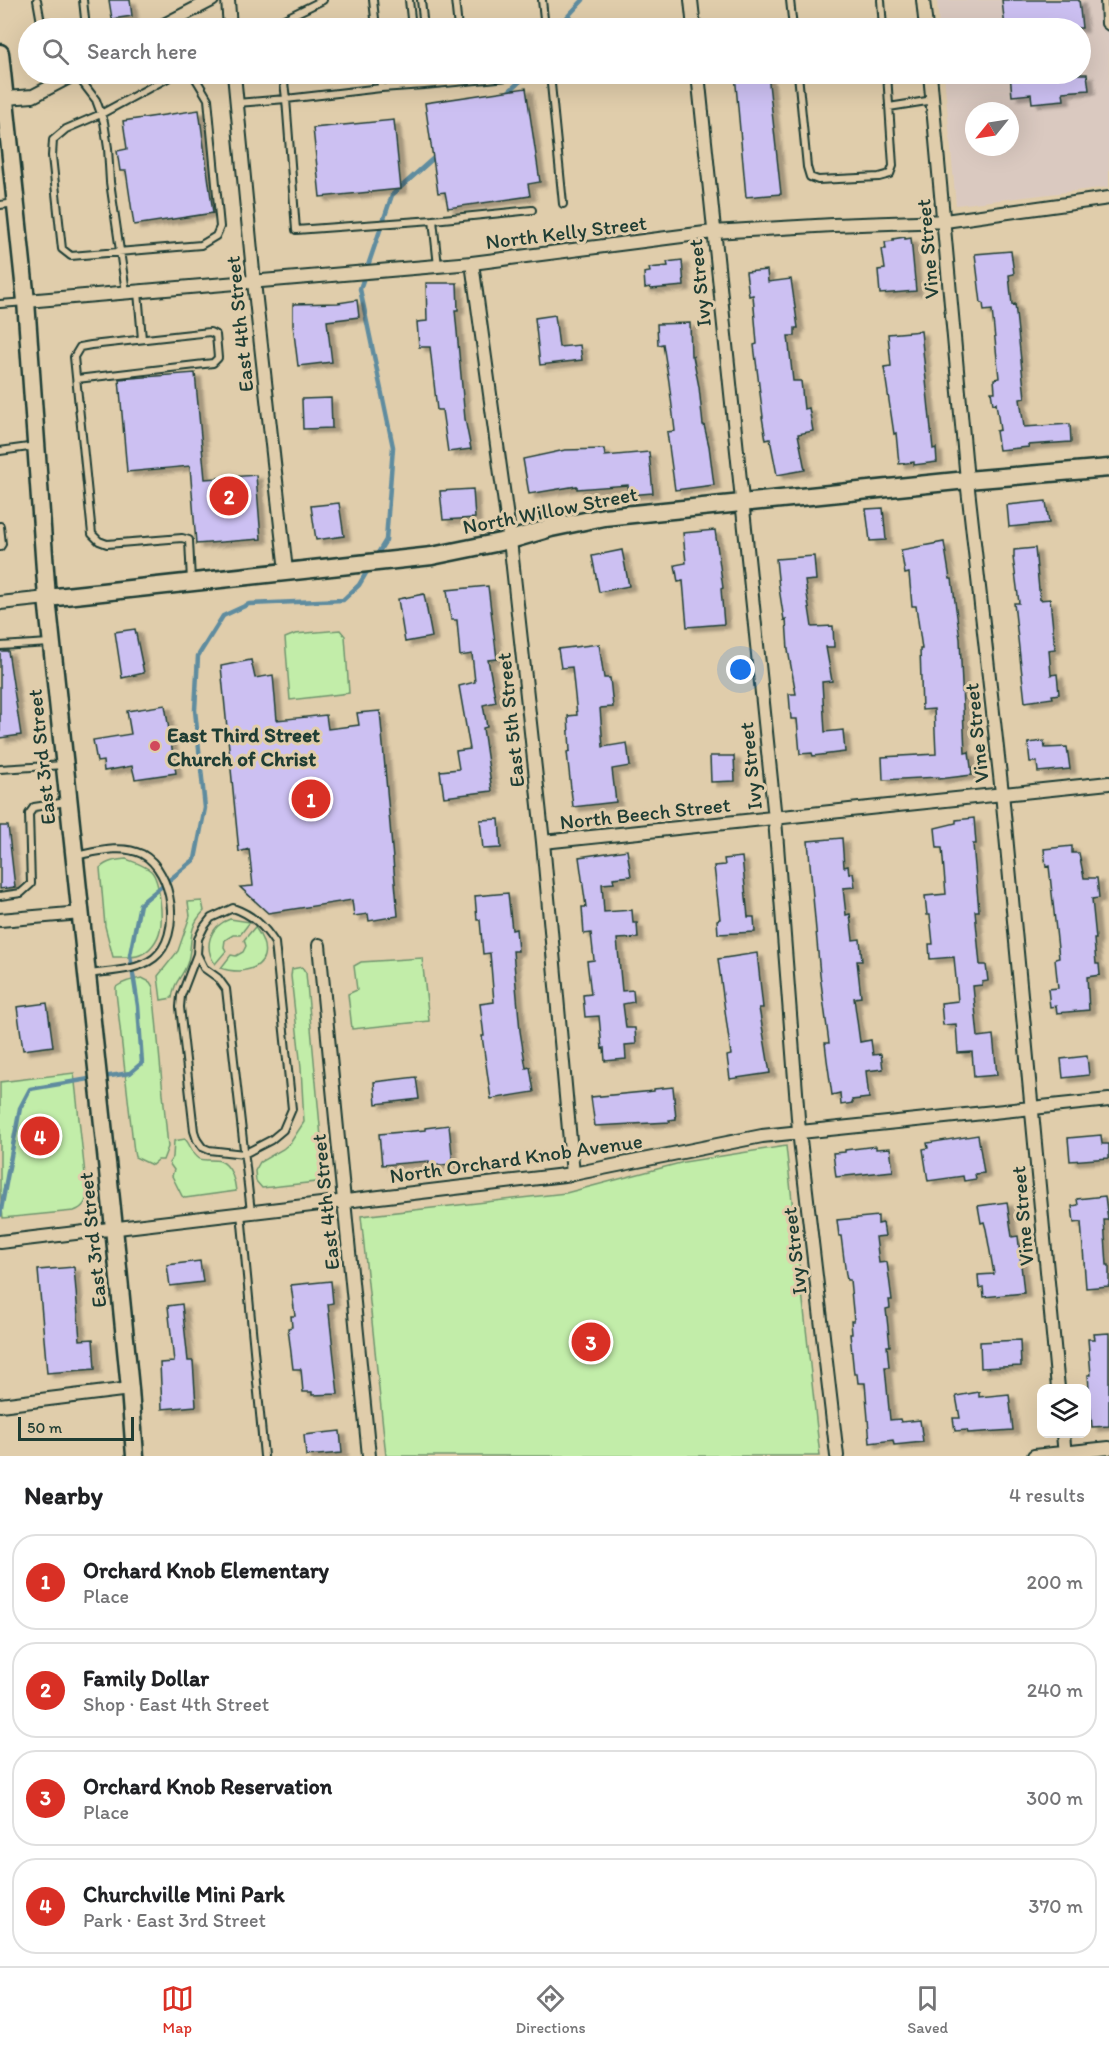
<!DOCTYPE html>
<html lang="en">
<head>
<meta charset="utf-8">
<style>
	:root { --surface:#fff; --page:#f6f6f6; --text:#202124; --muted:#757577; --line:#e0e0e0; --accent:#d93025 }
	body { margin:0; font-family:Itim,sans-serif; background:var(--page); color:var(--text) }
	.controls { position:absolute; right:18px; bottom:18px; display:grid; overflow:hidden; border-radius:12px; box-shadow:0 6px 24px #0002 }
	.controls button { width:54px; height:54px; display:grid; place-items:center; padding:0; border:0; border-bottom:2px solid var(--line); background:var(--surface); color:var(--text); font:30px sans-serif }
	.compass { position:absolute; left:965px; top:102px; width:54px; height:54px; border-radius:50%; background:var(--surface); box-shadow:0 6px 24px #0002; rotate:240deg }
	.scale { position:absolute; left:18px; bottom:15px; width:116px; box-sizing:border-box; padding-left:6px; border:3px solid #1f3d34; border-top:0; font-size:16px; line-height:21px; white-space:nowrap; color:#1f3d34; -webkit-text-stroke:4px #e0cdab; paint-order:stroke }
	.you { position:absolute; left:741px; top:670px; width:21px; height:21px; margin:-15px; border:4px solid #fff; border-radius:50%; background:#1a73e8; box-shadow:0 0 0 9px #1a73e833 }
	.badge { display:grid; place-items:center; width:39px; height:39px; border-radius:50%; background:var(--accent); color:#fff; font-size:20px; font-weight:700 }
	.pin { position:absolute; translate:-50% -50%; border:3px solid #fff; box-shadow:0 2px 6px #0006 }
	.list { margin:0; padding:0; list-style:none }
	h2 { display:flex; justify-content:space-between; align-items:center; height:78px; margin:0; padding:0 24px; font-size:26px }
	h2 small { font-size:20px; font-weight:400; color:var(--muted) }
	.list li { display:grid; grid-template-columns:39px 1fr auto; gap:18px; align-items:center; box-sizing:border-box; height:96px; margin:0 12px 12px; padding:0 12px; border:2px solid var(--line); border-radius:24px }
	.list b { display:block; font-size:22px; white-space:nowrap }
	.list p { margin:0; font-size:20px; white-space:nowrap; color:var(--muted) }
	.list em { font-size:20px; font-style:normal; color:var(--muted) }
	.icon { flex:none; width:33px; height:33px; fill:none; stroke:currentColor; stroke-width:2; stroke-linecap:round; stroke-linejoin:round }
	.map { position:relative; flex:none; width:1109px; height:1456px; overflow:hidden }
	.search { position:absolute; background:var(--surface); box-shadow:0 6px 24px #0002; left:18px; right:18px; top:18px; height:66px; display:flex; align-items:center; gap:15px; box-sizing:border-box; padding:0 21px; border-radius:33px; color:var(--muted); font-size:22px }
	.sheet { height:510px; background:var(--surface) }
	nav { display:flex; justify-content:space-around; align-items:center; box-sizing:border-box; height:84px; border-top:2px solid var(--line); background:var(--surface); font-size:16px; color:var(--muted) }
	nav a { display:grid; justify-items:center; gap:3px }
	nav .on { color:var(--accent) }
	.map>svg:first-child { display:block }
	.built { fill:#dac9c0; fill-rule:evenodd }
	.green { fill:#c2eda9; stroke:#70956e; stroke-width:1.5 }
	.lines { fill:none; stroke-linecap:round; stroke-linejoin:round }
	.stream { stroke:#5f8c9f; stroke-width:4.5 }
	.building { fill:#ccc0f2; stroke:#1f3d34; stroke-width:1.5; filter:url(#shadow) }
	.lane-casing { stroke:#1f3d34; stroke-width:10 }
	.street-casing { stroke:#1f3d34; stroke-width:16 }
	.secondary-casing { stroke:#1f3d34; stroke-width:21 }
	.lane { stroke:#e0cdab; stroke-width:6 }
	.street { stroke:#e0cdab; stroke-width:12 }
	.secondary { stroke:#e0cdab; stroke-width:16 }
	.poi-dot { fill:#d1495b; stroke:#e0cdab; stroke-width:2 }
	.labels { text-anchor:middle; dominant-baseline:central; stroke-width:6; stroke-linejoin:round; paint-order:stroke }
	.street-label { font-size:21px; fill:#1f3d34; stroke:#e0cdab }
	.poi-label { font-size:21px; font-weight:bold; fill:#1f3d34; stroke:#e0cdab; text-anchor:start }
</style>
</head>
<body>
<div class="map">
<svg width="1109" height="1456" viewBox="0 0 1109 1456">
	<defs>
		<filter id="shadow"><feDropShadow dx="6" dy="4" stdDeviation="1.5" flood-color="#0004"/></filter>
	</defs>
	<rect width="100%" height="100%" fill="#e0cdab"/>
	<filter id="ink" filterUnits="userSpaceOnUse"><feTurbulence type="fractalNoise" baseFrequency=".0167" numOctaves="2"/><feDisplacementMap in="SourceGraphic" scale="12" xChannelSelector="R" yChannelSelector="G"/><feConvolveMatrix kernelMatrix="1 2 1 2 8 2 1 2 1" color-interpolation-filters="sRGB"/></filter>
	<g filter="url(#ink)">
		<path class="built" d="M937,0H1109V187L956,205L944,74H1080V28H939ZM974,111H1010V147H974Z"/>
		<path class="green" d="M340,630L345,636L349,693L290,700L285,638L295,634Z
			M126,859C134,862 144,865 151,871C160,880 163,918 160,930C158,940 150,951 140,955C133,958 121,957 113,957L105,926L100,868C107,861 116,860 126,859Z
			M202,901L204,911C186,929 194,943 187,964C182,978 174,981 172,998L161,1000L158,976L178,951L190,916L188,902Z
			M230,919L250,922L240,935H233L225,940L224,947L226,951L215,964C203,946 210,926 230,919Z
			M255,927C270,948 269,968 240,971C233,971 227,971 221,968L231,955L236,956L243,952L246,946L244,940Z
			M422,958L429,1021L352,1029L348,994L357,990L354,966L361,962Z
			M302,967L306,973L325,1181L262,1188L256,1181L255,1171L260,1162L283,1149L291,1142L304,1122L301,1068L291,976L292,969Z
			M142,978L150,982L153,987L168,1147L163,1160H158L152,1165L135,1157L134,1152L116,992V987C124,981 132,980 142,978Z
			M74,1073L87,1193C87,1202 83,1208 74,1211L3,1218L0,1191V1082Z
			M185,1139C191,1145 192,1155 200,1159C206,1161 214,1159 220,1161C231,1165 235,1181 236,1191L185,1198L182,1196L172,1176L174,1170L169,1163L173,1157L174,1141Z
			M786,1146L820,1456H386L361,1216L566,1193L684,1162Z"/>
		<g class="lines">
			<path class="stream" d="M557,28L583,0
				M506,94L527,75
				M375,558L386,540L393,447L360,289L392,195L437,155
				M103,1077L130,1073L142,1063L138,1006L130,955L140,904L195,859L205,808L195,710L198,656L223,616L249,604L343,600L359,585L369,568
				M0,1215L20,1108L30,1089L95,1078"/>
		</g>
		<path class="building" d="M109,0H130L132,16L112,19Z
			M1002,0H1079L1082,28H1005Z
			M735,74H768L781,194L746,197Z
			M1010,74H1087L1089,90L1063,92L1064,100L1032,103L1031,94L1012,96Z
			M526,88L540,182L528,184L530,196L448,208L445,192L438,193L425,103Z
			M199,110L213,213L134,225L126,171H120L117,151L127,149L123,121Z
			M394,120L401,189L320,197L313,128Z
			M905,237V239L911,238L916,291L880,294L878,270L885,269L882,249H886L885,242L893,241V239Z
			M1011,251L1014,274L1009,275L1012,305L1015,304L1025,398L1020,399L1024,427L1070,424L1071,442L1028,445L1029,447L999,450L996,431L1000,430L996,403L993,404L991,392H995L994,379L999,378L992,310L984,311L983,303H981L975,254Z
			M682,260L684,286L651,289L650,287L645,288L644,273L650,272L649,268L668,266L667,262Z
			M767,270L768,282L791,279L798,328H795V336H788L793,381H801L804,409L809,408L813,431L798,434L805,470L777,475L770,439L766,440L762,417H763L754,345L757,344L753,295L749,296L746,272Z
			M426,283H457L458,310H455L465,419L471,449L448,452L442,410H437L430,347H419L417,322L427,321Z
			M357,300L359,317L327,321L332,362L298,366L293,325V304L338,303Z
			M555,315L559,347L580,345L582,360L540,365L535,318Z
			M690,323L691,356H693L699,387L703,425H704L709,446L714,485L675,490L667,432L675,431L669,382L663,344L658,345L657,324Z
			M921,331L933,449L936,448L937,462L914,465V462L899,464L896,433L894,434L884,367L891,366L888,334Z
			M195,373L205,479L256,475L261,539L196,544L190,466L127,472L119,379Z
			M331,398L332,428L303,429L302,399Z
			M604,449L605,456L649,452L653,493L629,495L628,485L577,489V486L529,494L523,459L565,450Z
			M473,489L475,518L443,520L440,491Z
			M1046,501L1049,523L1009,527L1007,505Z
			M339,503L344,536L316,540L311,506Z
			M883,508L886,540L870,541L866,509Z
			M715,530L723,588L721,589L724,624L687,627L683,581L678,582L675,565L686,563L683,533Z
			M944,542L950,579H952L960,639L965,753L969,752L972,775L939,779V777L883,780L882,757L936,754L934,709L922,710L920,649H922L916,606H912L909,573L905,574L901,550Z
			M1035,548L1040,600L1050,599L1055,649L1049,650L1051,675L1057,674L1059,694L1052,695L1053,698L1025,702L1014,603H1019L1013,557H1014V550Z
			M622,550L629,586L599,592L592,556Z
			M814,556L816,580L805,581L812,627L833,626L834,647H826L832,681L822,682L825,732L843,730L845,752L813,756L812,753L800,754L797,719H791L789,694H796L788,650L786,619L784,620L779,588L776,559Z
			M488,586L497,659L488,660L496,702L483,705L487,727L483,728L492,791L444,797L440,771L459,769L456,751L470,749L459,686L475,682L472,654L460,656L457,620H451L447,590Z
			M424,594L432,637L405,642L398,599Z
			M135,629L144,673L122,678L115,632Z
			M599,644L604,678H610L613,707L600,708L603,747L627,743L630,766L612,769L616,802L573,807L567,752L570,751L568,716L577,715L572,667L561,668L558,649Z
			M0,651H8L21,735L0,738Z
			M251,660L255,678L273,675L277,720L326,715L328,729L359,725L357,713L380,711L398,916L369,921L368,914L354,916L352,900L268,913L240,887L253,886L249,849L239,852L221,666Z
			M165,705L176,773L135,779L132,766L104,771L103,761L97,762L93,740L131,734L127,711Z
			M1044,741L1045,748L1067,747L1070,769L1038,772L1037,762H1030L1028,743Z
			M710,756H734L735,781L711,782Z
			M974,818L976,844H973L979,911H975L980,965H986L988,981L982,982V985L973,986L978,1037L993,1035L997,1075L974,1077L972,1052L958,1053L956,1024L943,1025L941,1003L958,1001L954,957L930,959L929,944H933L930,915H927L925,896L946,894L942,848H937L935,828L956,823V820Z
			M499,819L501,848L483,849L480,820Z
			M0,826H8L15,887L0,889Z
			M842,838L844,867L848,866L849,874L853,873L855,887L843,888L846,915L850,914L853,940L860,939L862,961H857L861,997L854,998L860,1042L871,1040L873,1055L881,1054L883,1069L866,1071L869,1098L852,1100L853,1103L841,1105L840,1093L832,1095L827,1060L825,1043H829L820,975L808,841Z
			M1072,846V853H1079L1084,878H1097L1099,898L1092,899L1096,939H1094L1096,964H1099L1100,975L1087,977L1089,1010L1057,1013L1056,1006L1050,1007L1048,989L1058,988L1055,959L1059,958L1049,866L1046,867L1044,849Z
			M627,850L631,876L613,878L614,883L602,884L604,912L632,910L633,923H637L638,938L617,939L622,991L633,990L634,1002L623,1004L626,1028H635L636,1044L625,1045L626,1059L605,1061L604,1048L602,1049L599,1016L585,1017L583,995L591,994L587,961L594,960L591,933L584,934L582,907H586L579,857Z
			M742,857L748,917H754L755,932L718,934L717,920L720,919L714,866L725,865L724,859Z
			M508,893L512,930L516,929L518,951H513L520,1031L526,1068L530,1067L534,1092L491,1099L482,1036H484L480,1004L494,1002L490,953L483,954L480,920H477L475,896Z
			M757,953L763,1008H759L770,1073L730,1079L727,1056L731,1055L718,959Z
			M47,1003L53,1046L23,1050L17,1007Z
			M1087,1056L1089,1075L1063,1078L1061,1059Z
			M416,1077L419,1099L376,1104L374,1082Z
			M673,1087L676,1119L669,1120L670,1122L595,1126L591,1097L654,1091V1089Z
			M449,1125L453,1164L429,1166V1161L382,1165L379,1134L425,1130V1128Z
			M978,1135L984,1173L975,1174L976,1179L964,1181L963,1176L928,1181L923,1149L928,1148L927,1143Z
			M1101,1135L1102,1144H1109V1158L1070,1161L1068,1138Z
			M876,1146V1149L890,1148L893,1171L836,1177L833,1153L845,1152V1150Z
			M1105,1196L1108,1220H1104L1107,1265H1109V1286L1086,1288L1081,1222L1074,1223L1072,1206L1078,1205L1077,1199Z
			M1007,1202L1012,1237L1018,1236L1024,1293L984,1297L983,1287L979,1288L978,1275L994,1274L986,1229L984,1222L981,1223L978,1206Z
			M878,1216V1224L883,1223L885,1236L876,1237L879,1263L887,1262L892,1300H889L890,1308L886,1309L890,1346H887L889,1367H885L890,1420L900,1419L901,1422L920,1420L923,1442L894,1445L893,1440L870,1443L865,1383H858L857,1374H854L850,1334H852L851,1321H854L850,1280H847L846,1275L841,1236H839L837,1220Z
			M200,1261L203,1282L170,1286L167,1265Z
			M74,1267L80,1340L93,1339L95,1369L47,1373L38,1270Z
			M331,1281L333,1303L328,1304L338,1394L312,1395V1392H303L301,1369H293L288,1328L292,1327L291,1316H295L291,1285Z
			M182,1304L188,1361H193L196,1406L162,1409L160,1363L174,1362L168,1306Z
			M1109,1333V1426L1092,1427L1088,1375H1091L1088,1339H1095L1094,1334Z
			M1020,1340L1021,1366L981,1368L980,1342Z
			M979,1392V1397L1009,1394L1013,1430L968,1433L967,1430L955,1431L953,1418H960L956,1396Z
			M340,1431L342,1453L306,1456L304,1435Z"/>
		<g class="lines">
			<g class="lane-casing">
				<path id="lane" d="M37,0L42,28
					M83,0L86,28
					M373,0L376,28
					M409,0L412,28
					M421,0L424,28
					M455,0L458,28
					M542,0L545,28
					M790,0L793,28
					M881,0L883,28
					M1104,0L1105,24L1109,27
					M279,28L278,22L323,0
					M76,74L96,100L104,122L108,148L110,182L126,292
					M175,74L101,114L66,129L53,140L52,156L62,249L71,256L201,245L216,236L220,227L208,99L193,74
					M283,74L286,99L381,88
					M380,74L381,88L424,85
					M418,74L423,78L424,85L541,74
					M550,74L563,204
					M798,74L807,167L810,177L818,180L879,177L890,174L893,166L887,74
					M237,103L286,99L296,230L433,220
					M889,107L933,100
					M0,205L16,203
					M438,266L433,220L532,210
					M138,292L142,339
					M0,304L26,302
					M77,379L213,363L218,358L216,335L210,332L91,345L80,347L74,357L92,534L99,541L107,544L182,538L189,540L191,581
					M0,451L36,446
					M0,526L2,544L0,547
					M0,646L50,643
					M0,769L64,765
					M75,856C96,852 121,844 142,854C174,871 182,936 154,958C137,971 109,971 88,974
					M0,896L21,893L31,884L29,814L34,807L67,802
					M197,954L181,996L180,1007L194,1131L197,1140L202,1147L209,1150L244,1154L271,1140L283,1130L292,1109L275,943C264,926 253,915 233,908L211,918L204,927L198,939L197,954L204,968L218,978L226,989L251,1212
					M241,1213L264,1456"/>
			</g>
			<g class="street-casing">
				<path id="street" d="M228,0L230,28
					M691,0L694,28
					M923,0L926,28
					M158,28L212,0
					M234,74L254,282L286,571
					M698,74L775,819L799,1131L837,1456
					M930,74L967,480L1002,793L1058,1388
					M6,98L33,96L75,74
					M472,263L510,540L543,842L573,1174
					M26,301L472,263L713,232L833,225L945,221L1109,198
					M0,603L47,598
					M543,842L1109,783
					M0,920L81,913
					M319,945L369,1456
					M0,1242L573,1174L762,1136L1109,1100
					M0,1405L130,1389
					M1063,1434L1065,1456
					M1034,1456L1109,1448"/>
			</g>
			<g class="secondary-casing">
				<path id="secondary" d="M0,53L26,301L47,598L114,1228L130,1389L135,1456
					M47,598L432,556L510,540L551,528L604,517L967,480L1109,468"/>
			</g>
			<use href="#lane" class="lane"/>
			<use href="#street" class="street"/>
			<use href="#secondary" class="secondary"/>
		</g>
	</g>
	<circle class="poi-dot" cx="155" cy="746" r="6"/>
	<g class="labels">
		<g class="street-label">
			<text transform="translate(566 232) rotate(-7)">North Kelly Street</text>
			<text transform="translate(927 249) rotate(-95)">Vine Street</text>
			<text transform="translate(699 283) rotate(-96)">Ivy Street</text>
			<text transform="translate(239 324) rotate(-96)">East 4th Street</text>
			<text transform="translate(550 510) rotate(-11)">North Willow Street</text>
			<text transform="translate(510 720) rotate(-96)">East 5th Street</text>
			<text transform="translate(976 733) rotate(-96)">Vine Street</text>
			<text transform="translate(41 757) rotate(-96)">East 3rd Street</text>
			<text transform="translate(750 766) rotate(-96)">Ivy Street</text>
			<text transform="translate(645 813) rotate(-6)">North Beech Street</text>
			<text transform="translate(516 1158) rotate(-8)">North Orchard Knob Avenue</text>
			<text transform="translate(325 1202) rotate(-96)">East 4th Street</text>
			<text transform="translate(1022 1216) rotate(-95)">Vine Street</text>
			<text transform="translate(92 1240) rotate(-96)">East 3rd Street</text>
			<text transform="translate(794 1251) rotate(-97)">Ivy Street</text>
		</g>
		<g class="poi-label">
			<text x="167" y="734">East Third Street<tspan x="167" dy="24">Church of Christ</tspan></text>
		</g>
	</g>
</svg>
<div class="controls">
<button><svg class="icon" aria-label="layers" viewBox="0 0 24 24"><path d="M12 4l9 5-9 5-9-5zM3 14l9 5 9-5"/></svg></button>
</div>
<svg class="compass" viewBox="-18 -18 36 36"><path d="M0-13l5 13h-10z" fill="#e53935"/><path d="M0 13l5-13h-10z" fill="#757577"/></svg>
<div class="scale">50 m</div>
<div class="you"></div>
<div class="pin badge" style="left:311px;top:799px">1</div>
<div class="pin badge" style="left:229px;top:496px">2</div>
<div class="pin badge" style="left:591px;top:1342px">3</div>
<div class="pin badge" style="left:40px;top:1136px">4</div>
<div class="search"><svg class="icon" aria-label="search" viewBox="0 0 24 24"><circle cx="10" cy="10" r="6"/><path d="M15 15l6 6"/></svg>Search here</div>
</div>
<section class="sheet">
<h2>Nearby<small>4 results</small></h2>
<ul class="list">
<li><span class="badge">1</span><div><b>Orchard Knob Elementary</b><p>Place</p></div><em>200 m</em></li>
<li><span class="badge">2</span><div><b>Family Dollar</b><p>Shop · East 4th Street</p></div><em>240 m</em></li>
<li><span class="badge">3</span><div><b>Orchard Knob Reservation</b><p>Place</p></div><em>300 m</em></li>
<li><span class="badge">4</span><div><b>Churchville Mini Park</b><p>Park · East 3rd Street</p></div><em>370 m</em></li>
</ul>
</section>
<nav>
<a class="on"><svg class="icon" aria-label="map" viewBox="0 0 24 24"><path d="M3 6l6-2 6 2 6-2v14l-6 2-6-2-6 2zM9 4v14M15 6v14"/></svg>Map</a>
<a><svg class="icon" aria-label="directions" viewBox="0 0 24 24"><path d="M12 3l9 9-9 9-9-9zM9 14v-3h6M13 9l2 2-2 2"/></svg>Directions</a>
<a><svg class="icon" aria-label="saved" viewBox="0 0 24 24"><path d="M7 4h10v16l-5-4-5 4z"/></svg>Saved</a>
</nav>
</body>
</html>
